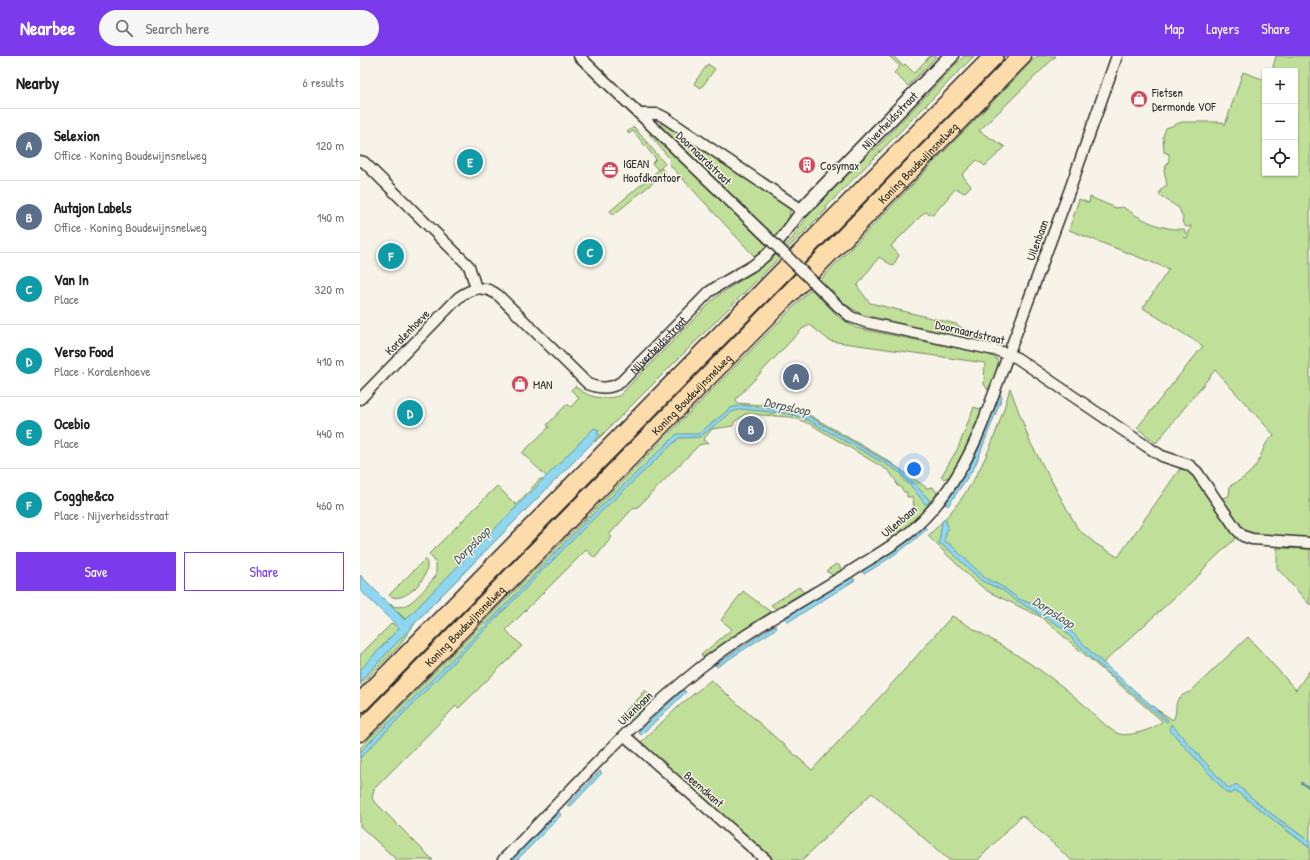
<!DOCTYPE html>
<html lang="en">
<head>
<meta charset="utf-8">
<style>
	:root { --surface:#fff; --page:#f6f6f6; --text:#202124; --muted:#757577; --line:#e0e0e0; --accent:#7c3aed }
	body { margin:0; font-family:"Patrick Hand",sans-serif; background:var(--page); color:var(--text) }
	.controls { position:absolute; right:12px; top:12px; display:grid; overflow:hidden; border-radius:0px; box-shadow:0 1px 3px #0004 }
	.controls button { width:36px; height:36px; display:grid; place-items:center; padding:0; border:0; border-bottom:1px solid var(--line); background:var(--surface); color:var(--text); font:20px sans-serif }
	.you { position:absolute; left:554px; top:413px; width:14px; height:14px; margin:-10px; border:3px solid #fff; border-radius:50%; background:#1a73e8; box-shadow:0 0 0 6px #1a73e833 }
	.badge { display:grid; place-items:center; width:26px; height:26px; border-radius:50%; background:var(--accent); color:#fff; font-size:13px; font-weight:700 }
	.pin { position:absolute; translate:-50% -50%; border:2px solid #fff; box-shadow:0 1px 4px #0006 }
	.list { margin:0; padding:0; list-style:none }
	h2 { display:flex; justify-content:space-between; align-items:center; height:52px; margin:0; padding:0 16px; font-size:17px }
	h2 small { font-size:13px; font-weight:400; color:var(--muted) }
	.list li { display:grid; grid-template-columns:26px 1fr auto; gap:12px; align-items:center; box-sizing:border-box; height:72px; padding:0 16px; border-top:1px solid var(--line) }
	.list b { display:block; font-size:15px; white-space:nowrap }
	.list p { margin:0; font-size:13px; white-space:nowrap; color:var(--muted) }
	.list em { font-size:13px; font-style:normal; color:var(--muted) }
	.actions { display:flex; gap:8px; padding:12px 16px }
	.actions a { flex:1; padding:9px 0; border:1px solid var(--accent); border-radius:0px; text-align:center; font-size:14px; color:var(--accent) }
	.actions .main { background:var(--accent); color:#fff }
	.icon { flex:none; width:22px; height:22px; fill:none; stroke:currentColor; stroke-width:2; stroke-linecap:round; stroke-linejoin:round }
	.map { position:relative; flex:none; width:950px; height:804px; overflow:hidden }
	header { display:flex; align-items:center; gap:24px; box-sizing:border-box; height:56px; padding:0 20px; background:var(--accent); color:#fff }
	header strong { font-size:19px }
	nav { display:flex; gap:22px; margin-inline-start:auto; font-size:14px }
	.search { width:280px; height:36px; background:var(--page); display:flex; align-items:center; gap:10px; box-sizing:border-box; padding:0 14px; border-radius:22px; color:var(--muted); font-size:15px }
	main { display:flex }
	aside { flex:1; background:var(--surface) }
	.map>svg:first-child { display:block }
	.green { fill:#c0e099; stroke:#768662 }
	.water { fill:#8ed7f0; stroke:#6692a1 }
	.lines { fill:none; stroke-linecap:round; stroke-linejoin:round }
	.stream { stroke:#6692a1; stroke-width:2.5 }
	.street-casing { stroke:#2b2b2b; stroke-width:13 }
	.secondary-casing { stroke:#2b2b2b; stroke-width:17 }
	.highway-casing { stroke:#2b2b2b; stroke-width:21 }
	.street { stroke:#f7f3e8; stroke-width:10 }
	.secondary { stroke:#f7f3e8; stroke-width:14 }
	.highway { stroke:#fddcac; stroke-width:18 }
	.street-bridge-casing { stroke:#2b2b2b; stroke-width:13; stroke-linecap:butt }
	.street-bridge { stroke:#f7f3e8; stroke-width:10 }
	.labels { text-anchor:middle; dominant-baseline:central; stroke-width:3; stroke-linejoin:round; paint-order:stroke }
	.poi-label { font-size:12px; fill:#2b2b2b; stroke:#f7f3e8; text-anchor:start }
	.street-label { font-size:12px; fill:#2b2b2b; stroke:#f7f3e8 }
	.water-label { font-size:13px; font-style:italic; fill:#44565c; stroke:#f7f3e8 }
</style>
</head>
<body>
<header>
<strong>Nearbee</strong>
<div class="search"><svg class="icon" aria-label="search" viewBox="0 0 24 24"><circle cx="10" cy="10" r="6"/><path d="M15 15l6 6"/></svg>Search here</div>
<nav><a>Map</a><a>Layers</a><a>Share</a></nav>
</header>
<main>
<aside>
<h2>Nearby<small>6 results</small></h2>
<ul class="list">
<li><span class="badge" style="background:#5c6f8a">A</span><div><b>Selexion</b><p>Office · Koning Boudewijnsnelweg</p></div><em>120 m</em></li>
<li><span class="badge" style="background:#5c6f8a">B</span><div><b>Autajon Labels</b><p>Office · Koning Boudewijnsnelweg</p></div><em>140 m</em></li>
<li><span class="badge" style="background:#0f9aa8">C</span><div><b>Van In</b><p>Place</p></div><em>320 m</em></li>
<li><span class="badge" style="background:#0f9aa8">D</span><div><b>Verso Food</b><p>Place · Koralenhoeve</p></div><em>410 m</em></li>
<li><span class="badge" style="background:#0f9aa8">E</span><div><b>Ocebio</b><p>Place</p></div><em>440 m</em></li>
<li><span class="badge" style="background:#0f9aa8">F</span><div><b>Cogghe&amp;co</b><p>Place · Nijverheidsstraat</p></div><em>460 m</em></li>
</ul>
<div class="actions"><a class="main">Save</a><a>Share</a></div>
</aside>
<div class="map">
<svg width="950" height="804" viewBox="0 0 950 804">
	<rect width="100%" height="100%" fill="#f7f3e8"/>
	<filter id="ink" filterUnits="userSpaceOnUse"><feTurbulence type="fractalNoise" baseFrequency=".025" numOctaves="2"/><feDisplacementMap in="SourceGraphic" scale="8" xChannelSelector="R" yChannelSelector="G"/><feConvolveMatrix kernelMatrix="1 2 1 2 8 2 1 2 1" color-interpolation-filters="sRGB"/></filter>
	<g filter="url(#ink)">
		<path class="green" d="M529,0H533L543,10L545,8L554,17L570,0H577L548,30L534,17L540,10Z
			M604,0H614L466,151L467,153L428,192L425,190L432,183L451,155L510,91L514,94Z
			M677,0H696L619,75L645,91L625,110L617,104L602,119L611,130L604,137L596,132L573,159L565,156L531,190L539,199L533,210L519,201L497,230L510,247L596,268L613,279L611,283L503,259L481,246L459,225Z
			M916,0H950V483L893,480L881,473L859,443L869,440L870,430C881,424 891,418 898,406C904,394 903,388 914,379L855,314L796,387L777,372L843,290L783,252L809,213L709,174L719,143L729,147L730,141L756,152L763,151C780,163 803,175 824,173L826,178L824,181L827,182L831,170L826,171L822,166L823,162L819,152L799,139L801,133L807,129L804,114L809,104V98L804,96L803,80L806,72L822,66H863L865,69L883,16L905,24V117H935V15H912Z
			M348,8L355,13L341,32L334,27Z
			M302,66L430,153C431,165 421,172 414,180L300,69Z
			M274,71L305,108L298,114L292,107L296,103L273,75L269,78L267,76Z
			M289,78H295L407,190L395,201L309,108L310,103Z
			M301,112L305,117L253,159L250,155Z
			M416,199L419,202L235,386L233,385L58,563L38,591L0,629V599L32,567L38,573L45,563L30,548C47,560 65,531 76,520V507L69,498L137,430L156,449L180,423L184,424L187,421L162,397L189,371L187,369L207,348L211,351L219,342L211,334L215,330C229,342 241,344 259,340L355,242C375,227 397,216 416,199Z
			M451,233L480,262L496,272L627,298L637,303C640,312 632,325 628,334L624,328L625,307L470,285L450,269L442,273L376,343L377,347L400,349L403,347L417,352L444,356L527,404L567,432L573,431L577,437C572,455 549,470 534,481H531L533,470L542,469L544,463L550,459L549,456L554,452L553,441H547V436H544L540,430H537L536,425L529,415L450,368L431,361L386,358L374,366L373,370L352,373L343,384L348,387L339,389L277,452L274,451L249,479L252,481L235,502L226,494L146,574L162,590L99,652L96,650L14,733L12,743L73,804H37L0,770V692Z
			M650,332L670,386L718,473L736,488L758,501L819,414L829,411L877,479L875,483L845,511L840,518L742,608L796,653L813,664C820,652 809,643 830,636L888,581L936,634L950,614V786L920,764L917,767L950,792V804H711L662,759L618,804H589L512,737L442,804H409L278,689L319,650L351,624L452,714L530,630L592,560C637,587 683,612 722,647C730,654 749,675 759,678C769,681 796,673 802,665L681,561L629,536L613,524L568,480C577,471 587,461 595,451C623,416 638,375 650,332Z
			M614,351L622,354C616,371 601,416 585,423L581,421L598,392Z
			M917,492L950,493V549L917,512Z
			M65,503C76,517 43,551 29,539Z
			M476,508L480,510L481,515L474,520L466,515Z
			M439,531L445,538L419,555L411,549Z
			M383,535L412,557L376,579L345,602L341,599L372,573L361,564Z
			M285,634L295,644L273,666L263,657L282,639L281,638Z"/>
		<path class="water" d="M640,338L642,341L615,410L588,450L585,448L610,410L621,387Z
			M381,349L431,355L448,360L543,415L570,445L566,449L541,417L448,364L430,358L381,353L372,356L340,381L319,382L227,469L0,702V696L133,562L228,463L317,378H338L371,352Z
			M234,372L239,374L237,377L240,379L72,549L0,626V614L39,572L0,534V519L45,564Z
			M585,462L588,471L584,485L590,488L625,522L643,531L659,543L672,548L703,567L733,598L808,664L807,666L730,601L701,571L654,543L644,535L622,525L589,494L579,487L582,466Z
			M564,471L567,473C547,491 526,505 504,518L502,515L540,490Z
			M492,521L495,524L428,566L425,562Z
			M415,569L417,572L357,611L355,609Z
			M323,634L326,636L281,679L278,676Z
			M811,668L869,733L876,728L905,753L950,786V792L876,735L870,738L867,737L809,673Z
			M240,715L242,717L210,751L208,750V748Z
			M199,756L201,759L157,804H151Z"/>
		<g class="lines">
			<path class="stream" d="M942,727L950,732"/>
			<g class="street-casing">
				<g id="street">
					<path d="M219,0L402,176"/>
					<path d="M0,105L4,106L109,210L116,232"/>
					<path d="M478,250L491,261L505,266L639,295L657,302L786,390L802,400L829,409L837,416L877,474L883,480L892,483L950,487"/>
					<path id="s1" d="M0,343L99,241C113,231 125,229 139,240L228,328C241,333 250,333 261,326L349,236C363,226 377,219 392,210C413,197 427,174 442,154L304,61L298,58H280"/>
					<path d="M265,680L406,804"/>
					<path d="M143,804C207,739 269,668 341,611C387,575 439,547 488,517C509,503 532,491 551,475C584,446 606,409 622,369L710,133L757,0"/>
				</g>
			</g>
			<g class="secondary-casing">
				<g id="secondary">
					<path id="s2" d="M442,154L591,0"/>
				</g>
			</g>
			<g class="highway-casing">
				<g id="highway">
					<path d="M0,647L634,0"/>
					<path id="s3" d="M0,676L662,0"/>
				</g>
			</g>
			<use href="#street" class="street"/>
			<use href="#secondary" class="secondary"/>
			<use href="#highway" class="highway"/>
			<g class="street-bridge-casing">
				<path id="street-bridge" d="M402,176L478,250"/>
			</g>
			<use href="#street-bridge" class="street-bridge"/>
		</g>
	</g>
	<defs>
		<g id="shop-disc" transform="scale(0.9)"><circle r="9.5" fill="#d1495b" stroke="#f7f3e8"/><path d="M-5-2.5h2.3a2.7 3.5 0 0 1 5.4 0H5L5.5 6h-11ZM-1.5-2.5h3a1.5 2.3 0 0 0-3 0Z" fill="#fff"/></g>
		<g id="building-disc" transform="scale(0.9)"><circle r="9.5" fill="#d1495b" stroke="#f7f3e8"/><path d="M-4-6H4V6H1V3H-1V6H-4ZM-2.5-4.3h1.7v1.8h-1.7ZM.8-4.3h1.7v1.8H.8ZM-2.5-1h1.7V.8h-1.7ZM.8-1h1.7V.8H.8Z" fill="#fff"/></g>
		<g id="office-disc" transform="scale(0.9)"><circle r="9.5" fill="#d1495b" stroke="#f7f3e8"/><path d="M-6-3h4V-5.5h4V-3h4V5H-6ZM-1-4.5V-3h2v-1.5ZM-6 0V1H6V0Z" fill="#fff"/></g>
	</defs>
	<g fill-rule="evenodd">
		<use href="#shop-disc" x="779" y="43"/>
		<use href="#building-disc" x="447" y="109"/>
		<use href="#office-disc" x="250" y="114"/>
		<use href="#shop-disc" x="160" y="328"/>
	</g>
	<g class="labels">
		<g class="poi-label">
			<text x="792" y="36">Fietsen<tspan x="792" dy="14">Dermonde VOF</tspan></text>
			<text x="263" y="107">IGEAN<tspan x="263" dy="14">Hoofdkantoor</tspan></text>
			<text x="460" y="109">Cosymax</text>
			<text x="173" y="328">MAN</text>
		</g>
		<g class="street-label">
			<text stroke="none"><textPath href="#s2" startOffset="125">Nijverheidsstraat</textPath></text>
			<text transform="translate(344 102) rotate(44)">Doornaardstraat</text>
			<text stroke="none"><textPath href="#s3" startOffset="797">Koning Boudewijnsnelweg</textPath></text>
			<text transform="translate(677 184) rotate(-70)">Uilenbaan</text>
			<text transform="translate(47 276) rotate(-46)">Koralenhoeve</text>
			<text transform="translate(610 276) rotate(13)">Doornaardstraat</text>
			<text stroke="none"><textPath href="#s1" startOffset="398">Nijverheidsstraat</textPath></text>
			<text stroke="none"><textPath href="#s3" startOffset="473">Koning Boudewijnsnelweg</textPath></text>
			<text transform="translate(539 465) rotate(-40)">Uilenbaan</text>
			<text stroke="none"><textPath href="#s3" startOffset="149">Koning Boudewijnsnelweg</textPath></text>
			<text transform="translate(275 652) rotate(-44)">Uilenbaan</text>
			<text transform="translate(344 733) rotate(41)">Beemdkant</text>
		</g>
		<g class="water-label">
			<text transform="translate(427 350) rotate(12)">Dorpsloop</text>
			<text transform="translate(111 489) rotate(-45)">Dorpsloop</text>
			<text transform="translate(694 556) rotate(33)">Dorpsloop</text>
		</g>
	</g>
</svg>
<div class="controls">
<button>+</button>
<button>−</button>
<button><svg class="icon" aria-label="locate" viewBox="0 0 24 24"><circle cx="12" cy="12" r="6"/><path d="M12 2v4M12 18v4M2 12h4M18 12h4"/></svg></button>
</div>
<div class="you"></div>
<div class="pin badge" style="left:436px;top:321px;background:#5c6f8a">A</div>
<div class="pin badge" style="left:391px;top:373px;background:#5c6f8a">B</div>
<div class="pin badge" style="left:230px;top:196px;background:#0f9aa8">C</div>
<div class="pin badge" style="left:50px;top:357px;background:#0f9aa8">D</div>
<div class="pin badge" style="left:110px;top:106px;background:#0f9aa8">E</div>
<div class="pin badge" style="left:31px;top:200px;background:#0f9aa8">F</div>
</div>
</main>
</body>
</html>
